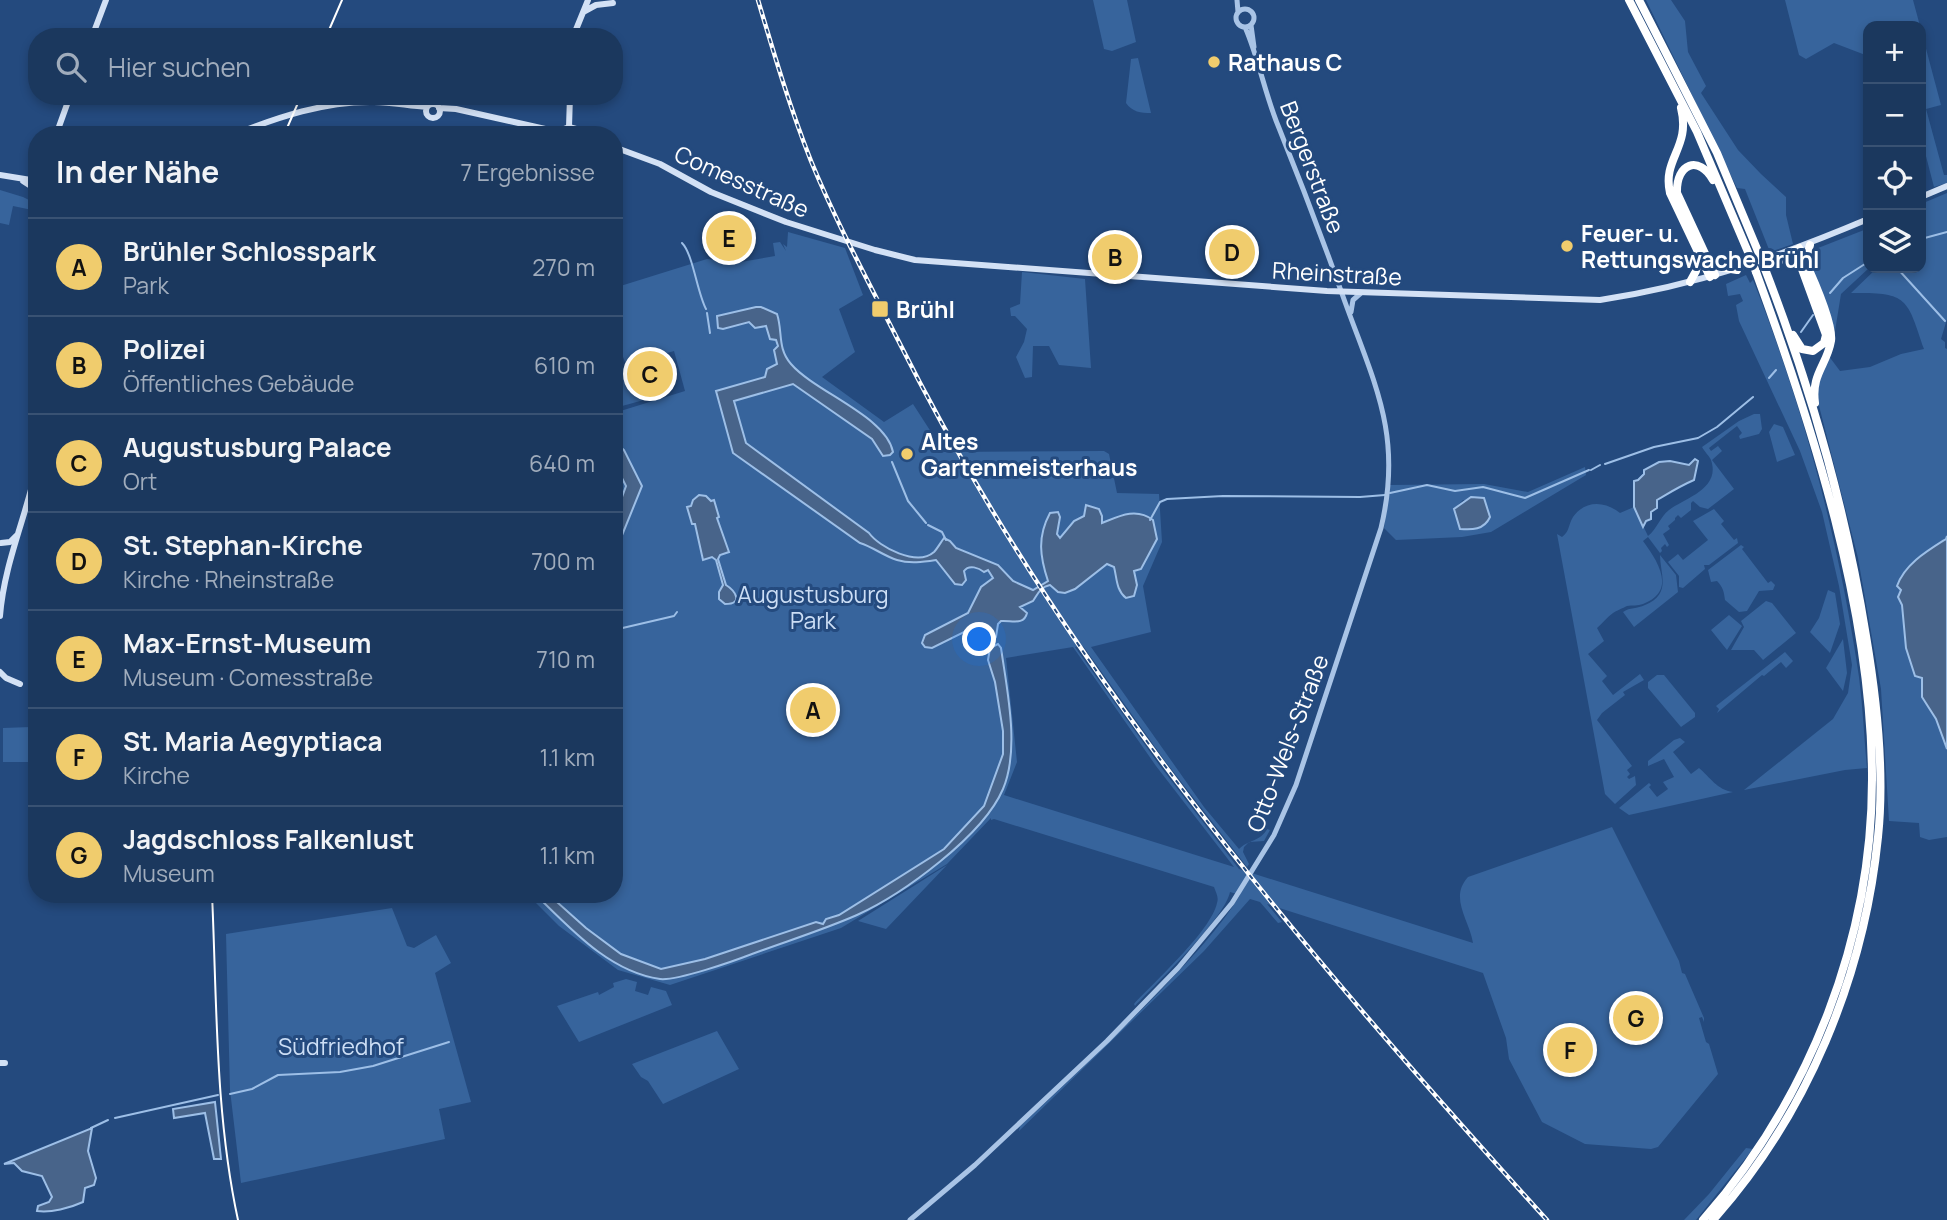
<!DOCTYPE html>
<html lang="de">
<head>
<meta charset="utf-8">
<style>
	:root { --surface:#1b385e; --page:#243f64; --text:#f1f3f6; --muted:#a0acbc; --line:#395273; --accent:#f0cc6d }
	body { margin:0; font-family:Manrope,sans-serif; background:var(--page); color:var(--text) }
	.controls { position:absolute; right:21px; top:21px; display:grid; overflow:hidden; border-radius:14px; box-shadow:0 4px 10px #0003 }
	.controls button { width:63px; height:63px; display:grid; place-items:center; padding:0; border:0; border-bottom:2px solid var(--line); background:var(--surface); color:var(--text); font:35px sans-serif }
	.you { position:absolute; left:980px; top:640px; width:24px; height:24px; margin:-18px; border:5px solid #fff; border-radius:50%; background:#1a73e8; box-shadow:0 0 0 10px #1a73e833 }
	.badge { display:grid; place-items:center; width:46px; height:46px; border-radius:50%; background:var(--accent); color:#111; font-size:23px; font-weight:700 }
	.pin { position:absolute; translate:-50% -50%; border:4px solid #fff; box-shadow:0 2px 7px #0006 }
	.list { margin:0; padding:0; list-style:none }
	h2 { display:flex; justify-content:space-between; align-items:center; height:91px; margin:0; padding:0 28px; font-size:30px }
	h2 small { font-size:23px; font-weight:400; color:var(--muted) }
	.list li { display:grid; grid-template-columns:46px 1fr auto; gap:21px; align-items:center; box-sizing:border-box; height:98px; padding:0 28px; border-top:2px solid var(--line) }
	.list b { display:block; font-size:26px; white-space:nowrap }
	.list p { margin:0; font-size:23px; white-space:nowrap; color:var(--muted) }
	.list em { font-size:23px; font-style:normal; color:var(--muted) }
	.icon { flex:none; width:38px; height:38px; fill:none; stroke:currentColor; stroke-width:2; stroke-linecap:round; stroke-linejoin:round }
	.map { position:relative; flex:none; width:1947px; height:1220px; overflow:hidden }
	.search { position:absolute; background:var(--surface); box-shadow:0 4px 10px #0003; left:28px; top:28px; width:595px; height:77px; display:flex; align-items:center; gap:18px; box-sizing:border-box; padding:0 24px; border-radius:28px; color:var(--muted); font-size:26px }
	.panel { position:absolute; background:var(--surface); box-shadow:0 4px 10px #0003; left:28px; top:126px; width:595px; height:777px; border-radius:28px }
	.map>svg:first-child { display:block }
	.green { fill:#37649c; fill-rule:evenodd }
	.water { fill:#48648a; stroke:#9dbfe7; stroke-width:2 }
	.lines { fill:none; stroke-linecap:round; stroke-linejoin:round }
	.stream { stroke:#9dbfe7; stroke-width:2 }
	.tertiary { stroke:#a9c4e6; stroke-width:5 }
	.secondary { stroke:#d3e1f5; stroke-width:6 }
	.motorway { stroke:#fff; stroke-width:8 }
	.tram { stroke:#fff; stroke-width:2 }
	.rail-casing { stroke:#fff; stroke-width:4.5 }
	.rail { stroke:#244a7e; stroke-width:2; stroke-dasharray:5; stroke-linecap:butt }
	.motorway-bridge { stroke:#fff; stroke-width:8 }
	.poi-dot { fill:#f0cc6d; stroke:#244a7e; stroke-width:2.5 }
	.labels { text-anchor:middle; dominant-baseline:central; stroke-width:6; stroke-linejoin:round; paint-order:stroke }
	.poi-label { font-size:23px; font-weight:bold; fill:#fff; stroke:#244a7e; text-anchor:start }
	.street-label { font-size:23px; fill:#fff; stroke:#244a7e }
	.park-label { font-size:23px; fill:#ccdef5; stroke:#244a7e }
</style>
</head>
<body>
<div class="map">
<svg width="1947" height="1220" viewBox="0 0 1947 1220">
	<rect width="100%" height="100%" fill="#244a7e"/>
	<path class="green" d="M1093,0H1127L1136,42L1112,51L1104,49Z
		M1646,0H1671L1685,21L1688,52L1706,86L1701,93L1738,150L1761,174L1786,197V215L1793,244L1770,252L1745,189L1737,188Z
		M1785,0H1913L1920,26H1868V56L1834,43L1806,59L1799,55Z
		M1921,30L1941,105L1926,109L1944,175H1947V183L1934,187L1921,137Z
		M1138,58L1151,113C1141,113 1132,112 1126,103L1131,59Z
		M0,190L23,197L37,204V211L13,206L9,225L0,223Z
		M1947,193V319L1941,339L1945,342V348L1947,349V536L1946,539L1921,555L1900,577L1901,590L1898,597L1902,605L1906,648L1915,676L1922,678V697L1936,719L1947,749V837L1929,840L1920,837L1919,823L1889,821L1881,689L1858,558L1817,398V385L1828,355L1840,371L1870,367L1901,354L1924,349C1907,298 1908,292 1851,293L1877,268H1921V204Z
		M1864,230L1868,236L1869,268L1841,294L1835,331L1808,257L1813,250Z
		M788,232L845,248L863,295L839,309L855,352L822,377L884,422L913,404L944,452L1104,451L1109,454L1117,493L1159,494L1162,542L1143,586L1151,632L1091,647L1204,807L1239,849C1248,840 1261,841 1267,829L1270,830L1264,841L1249,842L1244,847L1243,852L1249,864L1247,867L1165,761L1083,646L1075,647L1160,766L1239,869L1473,943C1469,919 1449,898 1468,877L1612,827L1679,961L1682,973L1685,974L1704,1018V1022L1702,1017L1699,1018L1706,1042L1709,1044L1718,1074L1658,1147L1651,1149L1585,1144L1542,1122L1509,1059L1506,1038L1483,973L1267,904L1282,922L1278,923L1260,902L1250,899L1204,951L1019,1131L1020,1126C1068,1082 1115,1037 1160,991C1188,961 1219,930 1240,895L1230,892C1225,918 1156,984 1135,1006L1134,1004C1154,982 1211,931 1217,903C1219,897 1216,893 1214,887L994,819L991,820V818L947,864L841,928L670,985L618,970L559,926L527,894H614V413L685,391L674,351L626,365L614,332V288L707,259L741,262L775,256L773,243L780,242L786,251L783,244L787,247ZM1073,647L1156,766L1234,867L1004,795L1017,762L1006,658Z
		M1022,272L1085,279L1091,368L1059,365L1049,346H1033L1032,377L1025,378L1016,357L1024,342L1027,329L1015,316H1011L1010,308L1020,304Z
		M1746,275L1750,283L1753,280C1804,408 1839,541 1859,677C1863,707 1864,738 1867,768L1845,770L1744,790L1833,719L1848,693L1852,665L1839,586L1822,512L1800,451L1739,321L1736,305L1743,301L1740,294L1728,296L1726,284Z
		M614,357L618,370L642,364L651,398L615,408Z
		M1754,414H1760L1762,429L1759,434L1740,439L1739,436L1742,433L1737,426L1709,448L1711,451L1718,446L1722,451L1712,460L1734,489L1708,509L1700,507L1693,501L1691,503V510L1681,518L1678,515L1675,518V520L1668,526L1670,529L1663,534L1669,545L1667,547L1665,544L1661,548L1662,551L1660,553L1648,537L1643,541C1657,560 1678,591 1643,604C1638,606 1632,605 1627,606C1623,608 1616,611 1613,613C1607,617 1602,624 1597,628L1604,641L1588,654L1607,676L1602,681L1613,695L1640,674L1644,680L1623,692L1625,695L1602,713L1597,720L1632,766L1627,770L1630,774L1627,777L1629,779L1635,776L1636,785L1615,804L1605,794L1557,534L1562,537C1570,531 1568,525 1573,517C1585,500 1605,501 1620,513L1634,507L1648,536C1657,529 1660,517 1669,510C1685,498 1721,489 1711,460C1710,457 1704,451 1702,447L1739,421Z
		M1774,424L1783,427L1795,455L1777,462L1769,432Z
		M1585,467L1586,475L1491,532L1462,537L1396,540L1384,528L1390,485L1484,484L1528,492ZM1463,500L1488,507C1492,530 1478,529 1460,529L1454,509Z
		M1714,509L1724,521L1721,524L1734,540L1737,538L1738,543L1709,565H1704L1705,569L1683,588L1679,587V576L1668,562L1678,554L1683,560L1708,540L1693,521Z
		M1741,545L1744,547L1742,549L1768,583L1771,581L1775,585L1773,590L1759,591L1747,611L1739,612L1725,600C1724,592 1723,587 1717,581L1711,582L1708,570Z
		M1660,555L1676,575L1678,592L1634,627L1623,612C1630,607 1637,609 1645,605C1672,594 1660,574 1660,555Z
		M1828,590L1835,593L1840,624L1830,653L1810,632L1819,618Z
		M1766,601L1772,603L1796,633L1763,660L1754,650H1731L1744,627L1741,621Z
		M1729,615L1742,626L1727,650L1711,630Z
		M1843,639L1847,673L1843,691L1826,668Z
		M1785,652L1793,661L1786,668L1781,662L1764,676L1762,675L1717,713L1719,709L1716,706Z
		M1657,675H1664L1695,713V717L1681,727L1648,688V682Z
		M31,727V762H3V728Z
		M1680,738L1685,742L1673,752L1691,774L1699,768C1710,777 1717,790 1733,792L1629,815L1619,808L1649,783L1651,785L1649,787L1657,797L1668,789L1663,782L1674,777L1664,759L1648,766V761L1674,740Z
		M947,865L886,929L858,921Z
		M392,908L407,946L414,948L436,935L451,963L435,973L471,1102L439,1109L445,1139L241,1183L230,1090L226,934Z
		M626,979L637,982L635,991L648,995L651,987L666,991L672,1005L579,1042L557,1006L598,992L599,995L614,987L613,983Z
		M717,1031L739,1069L663,1104L648,1081L641,1077L632,1064Z
		M1746,1148L1753,1149L1696,1220H1684L1709,1194Z"/>
	<path class="water" d="M756,307H761L777,314C783,332 777,348 791,364C815,392 886,416 893,452L890,455L883,456L872,439L793,384L734,401L746,443L869,533C879,547 917,567 934,552C937,549 941,542 944,538L950,541L956,548L998,565L1013,581L1033,590L1048,581C1040,557 1037,537 1050,513L1058,512L1060,517L1057,534L1060,538L1074,521L1084,516L1086,505L1099,509L1102,516V523C1119,516 1136,507 1153,520L1157,539L1141,569L1134,571L1137,585L1134,596L1126,598C1116,590 1117,578 1114,567L1107,564L1075,589L1065,593L1058,592L1050,585C1040,587 1038,594 1033,601L1020,607L1027,613C1024,626 1011,620 1001,621L998,624L996,637L994,640L987,641L982,628L976,626L932,648L925,647L922,643L925,635L968,613L981,587L993,578L988,570L984,572C979,568 969,564 964,571L966,580L962,585L955,584L936,560C923,562 910,564 897,560C884,556 873,547 860,543L733,453L716,391L765,377L767,369L777,364L774,350L778,346L776,340L770,339L766,326L755,328L749,322L723,329L718,328L717,316Z
		M615,442L624,450L642,486L614,555V519L626,486L614,462Z
		M1695,459L1698,461L1694,480C1680,486 1669,493 1657,500V508L1651,512V519L1646,521L1643,527L1634,507V481L1638,480L1644,474V470L1659,462L1670,461L1689,465Z
		M699,495L706,496L711,501L714,500L719,517L717,518L729,552L720,555L718,559L726,585C734,590 745,604 725,604L719,599V592L723,585L716,560L712,557L703,560L695,524H692L687,507L691,506L693,500Z
		M1471,497L1484,498L1490,517C1484,530 1472,530 1460,529L1454,509Z
		M1947,536V749L1936,719L1922,697V678L1915,676L1906,648L1902,605L1898,597L1901,590L1897,586C1905,564 1927,551 1946,539Z
		M998,644L1001,648C1007,690 1020,749 1003,789C983,836 903,894 857,915C823,930 787,941 752,954C734,961 677,981 660,979C609,972 570,928 535,894H548L586,928L621,954L661,969L705,959L816,922L823,924L826,919L839,915L944,849L984,806L1003,754V731L995,682L988,660L990,648Z
		M215,1102L221,1159H214L205,1113L174,1118L173,1109Z
		M92,1128L88,1151L96,1178L94,1185L85,1188L83,1202C70,1208 51,1213 37,1211L38,1206L49,1202L52,1197L42,1176L22,1171L14,1163L4,1164Z"/>
	<g class="lines">
		<path class="stream" d="M1921,239L1947,232
			M682,243C693,254 697,292 706,309
			M1897,268L1945,321
			M1830,293L1843,278L1868,262
			M707,313L710,333
			M1801,332L1813,315
			M1769,378L1776,370
			M892,462L908,501L926,523
			M1605,464L1654,447L1698,438L1717,427L1753,397
			M1591,470L1600,465
			M1390,493L1427,485L1455,491L1483,487L1525,498L1589,470
			M1150,520L1160,502L1167,499L1223,496L1360,497L1385,495
			M928,525L942,532L946,540
			M614,630L674,616L677,612
			M230,1094L252,1089L278,1075L340,1072L373,1066L449,1042
			M115,1118L218,1095
			M91,1128L108,1120"/>
		<path class="tertiary" d="M1237,0L1238,12
			M1236 18a9 9 0 1 1 18 0a9 9 0 1 1-18 0Z
			M1251,25L1254,47
			M1351,312L1353,300L1361,293
			M910,1220L975,1165L1107,1041L1178,968L1232,903L1274,835L1296,785L1381,528C1403,436 1375,385 1345,302C1324,243 1302,185 1279,128C1265,95 1259,59 1245,27"/>
		<path class="secondary" d="M585,11L596,5L613,3
			M92,37L106,0
			M573,37L588,0
			M426 111a7 7 0 1 1 14 0a7 7 0 1 1-14 0Z
			M439,108L456,109L563,133
			M569,127L570,96
			M56,135L70,96
			M233,135C278,117 325,101 374,102C392,102 409,106 427,107
			M563,135L564,129L569,127L576,129L577,135
			M614,147L660,164L711,192L786,222L875,250L915,260L1327,291L1600,300C1698,285 1778,257 1868,219
			M0,175L37,181
			M23,181L37,190
			M1921,197L1947,186
			M1,543L10,542L16,536
			M0,616C4,564 26,517 37,466
			M0,672L6,678L20,684
			M0,1063H5"/>
		<path class="motorway" d="M1629,0L1697,132L1751,259
			M1639,0L1717,153L1760,256
			M1681,108C1691,148 1662,158 1670,193L1710,277
			M1713,180C1699,155 1676,163 1677,193L1715,275
			M1799,248C1808,267 1834,322 1831,341C1827,365 1811,374 1815,403
			M1773,258L1786,260L1800,266
			M1710,262L1719,267L1737,270
			M1809,264L1807,255L1810,245
			M1690,282L1696,271L1698,254
			M1793,335L1802,349L1813,351L1824,343L1826,335L1795,250
			M1703,1220C1810,1098 1873,938 1872,775C1871,609 1813,427 1756,272
			M1713,1220C1807,1115 1864,977 1878,837C1885,771 1877,701 1866,636C1846,511 1811,388 1765,269"/>
		<path class="tram" d="M326,37L342,0
			M284,135L301,96
			M212,894C217,1003 215,1114 238,1220"/>
		<g class="rail-casing">
			<path id="rail" d="M758,0C774,54 790,108 811,161C836,222 868,281 898,340C1062,668 1302,950 1547,1220"/>
		</g>
		<use href="#rail" class="rail"/>
		<path class="motorway-bridge" d="M1760,256L1765,269
			M1751,259L1756,272"/>
	</g>
	<g class="poi-dot">
		<circle cx="1214" cy="62" r="7"/>
		<circle cx="1567" cy="246" r="7"/>
		<rect x="871" y="300" width="18" height="18" rx="3.5"/>
		<circle cx="907" cy="454" r="7"/>
	</g>
	<g class="labels">
		<g class="poi-label">
			<text x="1228" y="62">Rathaus C</text>
			<text x="1581" y="233">Feuer- u.<tspan x="1581" dy="26">Rettungswache Brühl</tspan></text>
			<text x="896" y="309">Brühl</text>
			<text x="921" y="441">Altes<tspan x="921" dy="26">Gartenmeisterhaus</tspan></text>
		</g>
		<g class="street-label">
			<text transform="translate(1313 167) rotate(69)">Bergerstraße</text>
			<text transform="translate(742 181) rotate(24)">Comesstraße</text>
			<text transform="translate(1337 273) rotate(3)">Rheinstraße</text>
			<text transform="translate(1287 743) rotate(-69)">Otto-Wels-Straße</text>
		</g>
		<g class="park-label">
			<text x="813" y="594">Augustusburg<tspan x="813" dy="26">Park</tspan></text>
			<text x="341" y="1046">Südfriedhof</text>
		</g>
	</g>
</svg>
<div class="controls">
<button>+</button>
<button>−</button>
<button><svg class="icon" aria-label="locate" viewBox="0 0 24 24"><circle cx="12" cy="12" r="6"/><path d="M12 2v4M12 18v4M2 12h4M18 12h4"/></svg></button>
<button><svg class="icon" aria-label="layers" viewBox="0 0 24 24"><path d="M12 4l9 5-9 5-9-5zM3 14l9 5 9-5"/></svg></button>
</div>
<div class="you"></div>
<div class="pin badge" style="left:813px;top:710px">A</div>
<div class="pin badge" style="left:1115px;top:257px">B</div>
<div class="pin badge" style="left:650px;top:374px">C</div>
<div class="pin badge" style="left:1232px;top:252px">D</div>
<div class="pin badge" style="left:729px;top:238px">E</div>
<div class="pin badge" style="left:1570px;top:1050px">F</div>
<div class="pin badge" style="left:1636px;top:1018px">G</div>
<div class="search"><svg class="icon" aria-label="search" viewBox="0 0 24 24"><circle cx="10" cy="10" r="6"/><path d="M15 15l6 6"/></svg>Hier suchen</div>
<section class="panel">
<h2>In der Nähe<small>7 Ergebnisse</small></h2>
<ul class="list">
<li><span class="badge">A</span><div><b>Brühler Schlosspark</b><p>Park</p></div><em>270 m</em></li>
<li><span class="badge">B</span><div><b>Polizei</b><p>Öffentliches Gebäude</p></div><em>610 m</em></li>
<li><span class="badge">C</span><div><b>Augustusburg Palace</b><p>Ort</p></div><em>640 m</em></li>
<li><span class="badge">D</span><div><b>St. Stephan-Kirche</b><p>Kirche · Rheinstraße</p></div><em>700 m</em></li>
<li><span class="badge">E</span><div><b>Max-Ernst-Museum</b><p>Museum · Comesstraße</p></div><em>710 m</em></li>
<li><span class="badge">F</span><div><b>St. Maria Aegyptiaca</b><p>Kirche</p></div><em>1.1 km</em></li>
<li><span class="badge">G</span><div><b>Jagdschloss Falkenlust</b><p>Museum</p></div><em>1.1 km</em></li>
</ul>
</section>
</div>
</body>
</html>
